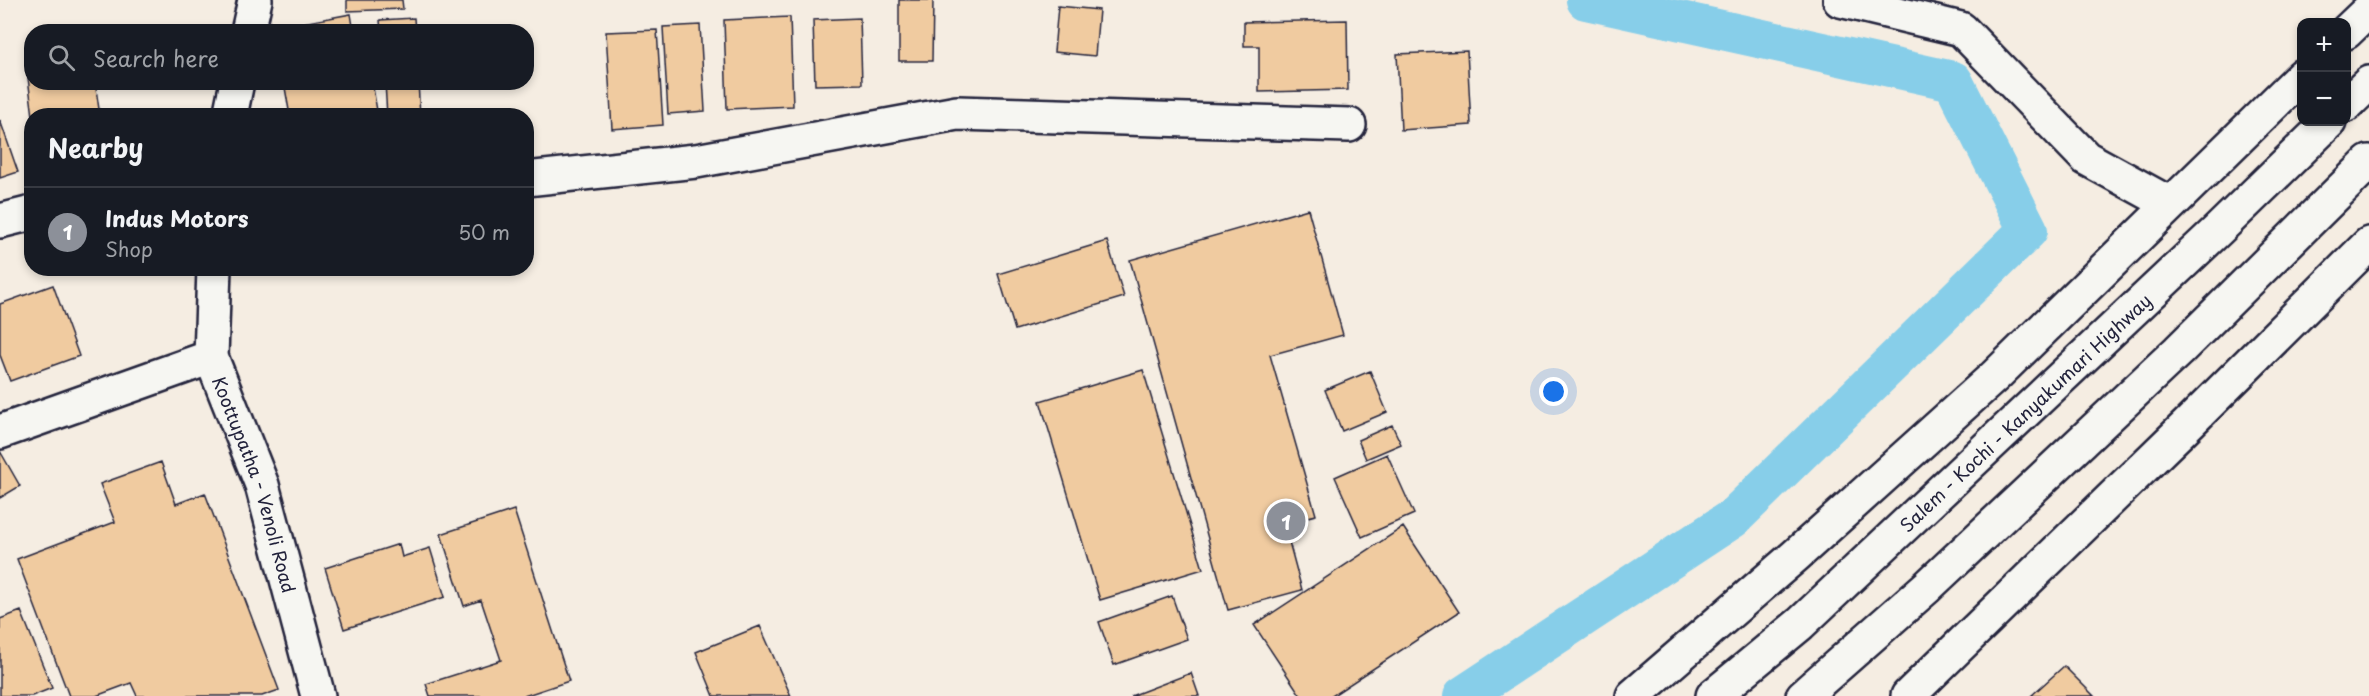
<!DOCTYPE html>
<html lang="en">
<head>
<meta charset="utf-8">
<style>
	:root { --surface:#171b24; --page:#242831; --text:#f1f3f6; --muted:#9ea1a6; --line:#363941; --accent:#8c9099 }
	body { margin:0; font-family:"Playpen Sans",sans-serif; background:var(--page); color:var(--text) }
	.controls { position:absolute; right:18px; top:18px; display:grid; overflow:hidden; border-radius:12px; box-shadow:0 3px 9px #0003 }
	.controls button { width:54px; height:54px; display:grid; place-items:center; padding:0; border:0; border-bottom:2px solid var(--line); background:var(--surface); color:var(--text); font:30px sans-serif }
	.you { position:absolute; left:1554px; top:392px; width:21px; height:21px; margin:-15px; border:4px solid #fff; border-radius:50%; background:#1a73e8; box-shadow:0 0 0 9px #1a73e833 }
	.badge { display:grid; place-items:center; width:39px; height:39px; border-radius:50%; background:var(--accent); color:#fff; font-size:20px; font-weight:700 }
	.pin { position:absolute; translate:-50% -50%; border:3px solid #fff; box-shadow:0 2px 6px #0006 }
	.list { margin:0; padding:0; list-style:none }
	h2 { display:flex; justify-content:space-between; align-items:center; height:78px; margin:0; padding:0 24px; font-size:26px }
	h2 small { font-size:20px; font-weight:400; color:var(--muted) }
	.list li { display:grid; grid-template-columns:39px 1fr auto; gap:18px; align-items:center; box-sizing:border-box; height:90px; padding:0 24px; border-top:2px solid var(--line) }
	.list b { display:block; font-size:22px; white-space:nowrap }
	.list p { margin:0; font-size:20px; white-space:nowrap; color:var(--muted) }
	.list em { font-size:20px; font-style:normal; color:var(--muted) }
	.icon { flex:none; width:33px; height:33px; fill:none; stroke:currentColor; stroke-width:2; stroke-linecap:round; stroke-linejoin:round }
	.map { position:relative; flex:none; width:2369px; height:696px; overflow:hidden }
	.search { position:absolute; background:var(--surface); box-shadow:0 3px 9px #0003; left:24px; top:24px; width:510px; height:66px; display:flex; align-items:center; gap:15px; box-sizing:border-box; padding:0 21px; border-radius:24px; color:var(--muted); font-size:22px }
	.panel { position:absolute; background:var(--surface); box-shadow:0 3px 9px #0003; left:24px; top:108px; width:510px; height:168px; border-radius:24px }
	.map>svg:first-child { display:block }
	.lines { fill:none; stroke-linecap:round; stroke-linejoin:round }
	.canal { stroke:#87cee9; stroke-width:40 }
	.building { fill:#f0cba0; stroke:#22223b; stroke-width:1.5 }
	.minor-casing { stroke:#22223b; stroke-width:38 }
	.highway-casing { stroke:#22223b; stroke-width:38 }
	.minor { stroke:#f6f6f2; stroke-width:33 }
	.highway { stroke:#f6f6f2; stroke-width:33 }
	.labels { text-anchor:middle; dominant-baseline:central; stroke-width:6; stroke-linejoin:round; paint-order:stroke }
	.street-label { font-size:18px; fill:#22223b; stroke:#f6f6f2 }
</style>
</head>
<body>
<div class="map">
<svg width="2369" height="696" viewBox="0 0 2369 696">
	<rect width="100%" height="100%" fill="#f5ede2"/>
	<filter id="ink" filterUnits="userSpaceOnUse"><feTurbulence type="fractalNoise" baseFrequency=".0167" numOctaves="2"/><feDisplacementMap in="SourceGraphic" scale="12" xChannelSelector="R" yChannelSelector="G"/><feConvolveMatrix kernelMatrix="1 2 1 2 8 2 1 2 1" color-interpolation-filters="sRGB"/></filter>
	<g filter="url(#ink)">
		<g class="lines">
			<path class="canal" d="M1463,696L1733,518L2028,230L1953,81L1586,0"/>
		</g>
		<path class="building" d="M347,0H402L403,9L347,11Z
			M899,0H933L932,61H899Z
			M1058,6L1099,10L1095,56L1054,52Z
			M351,14L354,32H299L297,24Z
			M790,17L793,106L727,109L724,20Z
			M414,18L415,32H381L380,20Z
			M860,18L862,84L815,85L813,20Z
			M1347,20L1348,90L1259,92V46H1244V22Z
			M700,25L705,111L668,114L663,27Z
			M657,30L663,125L612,129L606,32Z
			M1467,51L1471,125L1401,130L1397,54Z
			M28,78H32V82H95L100,116H33Z
			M284,82H372L378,116H290Z
			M385,82H418L420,116H387Z
			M0,120L18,172L0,178Z
			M1308,209L1343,335L1270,355L1316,515L1284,523L1302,590L1228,610L1130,260Z
			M1107,241L1124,297L1015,330L998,274Z
			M53,285L79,356L10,381L0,355V304Z
			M1143,370L1203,569L1100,600L1040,401Z
			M1370,371L1387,412L1342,431L1325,390Z
			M1392,425L1401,444L1366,459L1358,440Z
			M0,451L20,486L0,498Z
			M1387,454L1414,514L1362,537L1335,477Z
			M161,462L176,504L205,493L279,690L262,696H137L131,683L96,696H69L17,559L115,522L100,484Z
			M514,510L569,681L524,696H430L426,684L501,660L481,600L464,606L441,534Z
			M1403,527L1459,612L1332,696H1301L1254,625Z
			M399,544L402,557L430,548L445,597L344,629L325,568Z
			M1172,596L1187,639L1114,665L1099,622Z
			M21,611L52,688L32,696H0V619Z
			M760,626L791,696H714L696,652Z
			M2064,666L2094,696H2031Z
			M1191,673L1199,696H1131Z"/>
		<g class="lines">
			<g class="minor-casing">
				<g id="minor">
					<path d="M1840,0L1961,29L2086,158L2170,204"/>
					<path d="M248,32L255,0"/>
					<path d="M2346,32L2369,10"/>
					<path d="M230,116L237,82"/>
					<path d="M526,179L696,161L957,113L1349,125"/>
					<path d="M0,221L32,213"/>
					<path id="s1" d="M214,268L211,357L262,485L318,696"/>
					<path d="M0,432L211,357"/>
					<path d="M1633,696L1795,556L1995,376L2302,76"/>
					<path d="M1908,696L2187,425L2369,244"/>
				</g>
			</g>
			<g class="highway-casing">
				<g id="highway">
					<path d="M2346,105L2369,83"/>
					<path id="s2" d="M1713,696L1800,624L2218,230L2329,122"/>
					<path d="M1803,696L1927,587L2178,351L2369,162"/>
				</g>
			</g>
			<use href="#minor" class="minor"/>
			<use href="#highway" class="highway"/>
		</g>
	</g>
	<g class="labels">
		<g class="street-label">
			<text stroke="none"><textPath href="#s2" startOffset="422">Salem - Kochi - Kanyakumari Highway</textPath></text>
			<text stroke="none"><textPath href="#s1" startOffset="224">Koottupatha - Venoli Road</textPath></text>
		</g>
	</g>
</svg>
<div class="controls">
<button>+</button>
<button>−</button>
</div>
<div class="you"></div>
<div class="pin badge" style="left:1286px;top:521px">1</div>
<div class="search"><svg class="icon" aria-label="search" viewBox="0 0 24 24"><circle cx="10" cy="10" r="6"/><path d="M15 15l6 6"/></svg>Search here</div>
<section class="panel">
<h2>Nearby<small></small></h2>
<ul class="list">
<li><span class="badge">1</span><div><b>Indus Motors</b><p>Shop</p></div><em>50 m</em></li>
</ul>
</section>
</div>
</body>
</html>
